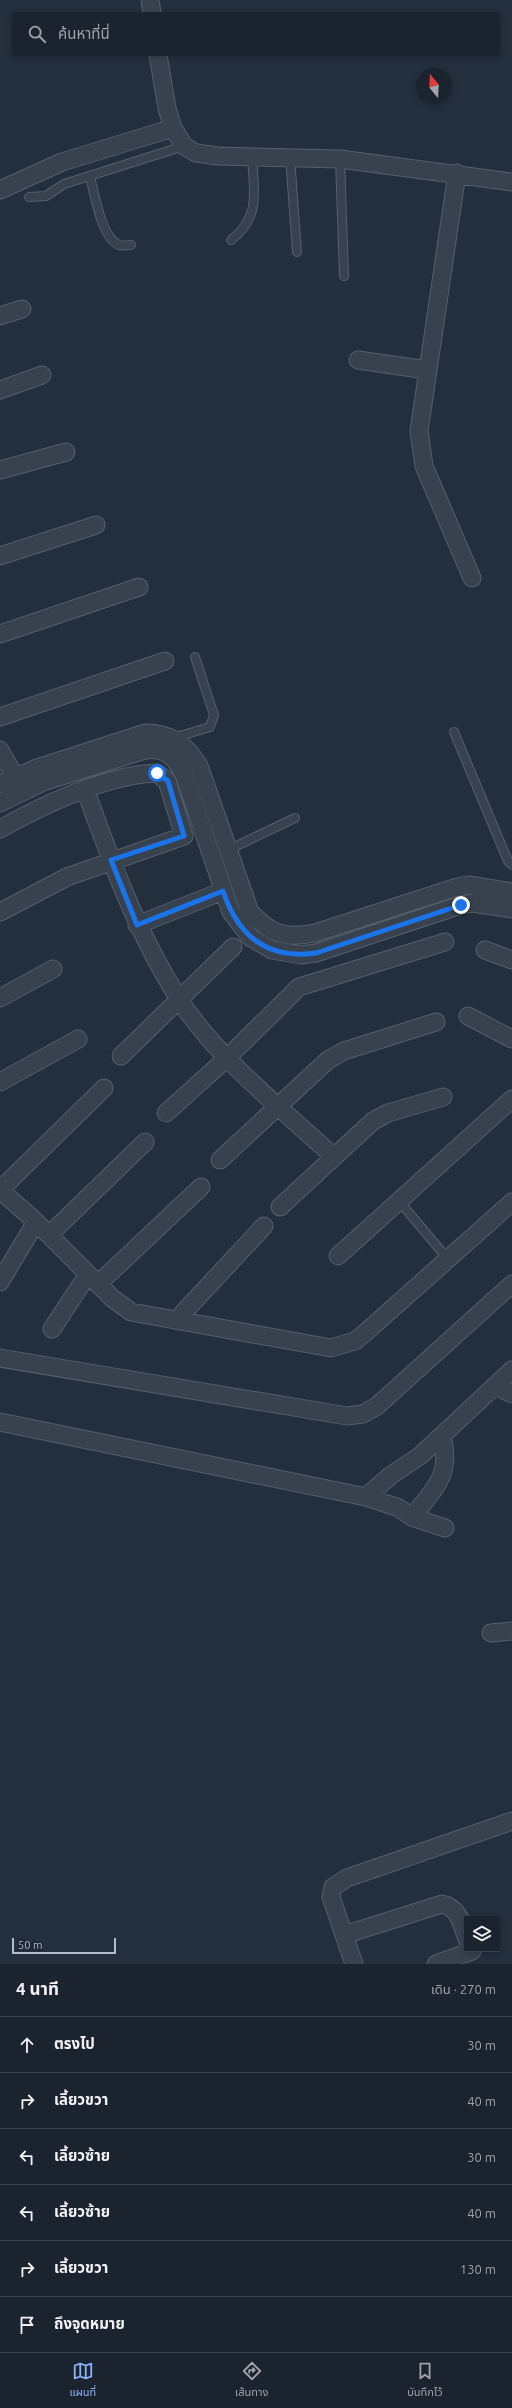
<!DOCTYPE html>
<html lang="th">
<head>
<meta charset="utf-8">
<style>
	:root { --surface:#1b232e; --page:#282f3a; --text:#f1f3f6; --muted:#a0a4aa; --line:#39404a; --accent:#8ab4f8 }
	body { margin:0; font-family:Ubuntu,"Noto Sans Thai",sans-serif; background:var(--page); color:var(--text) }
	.controls { position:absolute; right:12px; bottom:12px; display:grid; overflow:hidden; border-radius:0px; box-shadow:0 2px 6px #0003 }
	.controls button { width:36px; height:36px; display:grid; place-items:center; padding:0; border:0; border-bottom:1px solid var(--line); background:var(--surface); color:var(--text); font:20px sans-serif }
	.compass { position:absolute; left:416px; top:68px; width:36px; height:36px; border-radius:50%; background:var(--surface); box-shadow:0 2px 6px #0003; rotate:342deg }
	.scale { position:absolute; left:12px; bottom:10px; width:104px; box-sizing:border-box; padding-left:4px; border:2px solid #b4bcc9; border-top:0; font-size:11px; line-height:14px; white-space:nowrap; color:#b4bcc9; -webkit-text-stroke:3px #1d2633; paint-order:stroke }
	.stop { position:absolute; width:12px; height:12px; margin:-9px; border:3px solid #1a73e8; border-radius:50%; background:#fff }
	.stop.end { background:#1a73e8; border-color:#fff; box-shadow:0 1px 4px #0008 }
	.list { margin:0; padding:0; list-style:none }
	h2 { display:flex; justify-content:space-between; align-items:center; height:52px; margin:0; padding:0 16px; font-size:17px }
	h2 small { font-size:13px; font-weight:400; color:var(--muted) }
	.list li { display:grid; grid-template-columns:26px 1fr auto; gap:12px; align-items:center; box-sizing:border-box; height:56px; padding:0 16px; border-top:1px solid var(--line) }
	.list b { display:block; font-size:15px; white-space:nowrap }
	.list em { font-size:13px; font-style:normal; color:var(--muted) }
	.icon { flex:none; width:22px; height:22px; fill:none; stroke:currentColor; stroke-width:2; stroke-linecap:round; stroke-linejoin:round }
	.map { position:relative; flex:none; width:512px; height:1964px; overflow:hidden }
	.search { position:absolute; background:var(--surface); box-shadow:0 2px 6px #0003; left:12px; right:12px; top:12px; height:44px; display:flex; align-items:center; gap:10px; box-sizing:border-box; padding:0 14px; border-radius:0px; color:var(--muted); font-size:15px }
	.sheet { height:388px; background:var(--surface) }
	nav { display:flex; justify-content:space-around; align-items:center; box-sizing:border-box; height:56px; border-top:1px solid var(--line); background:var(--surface); font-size:11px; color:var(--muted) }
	nav a { display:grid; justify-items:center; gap:2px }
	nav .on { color:var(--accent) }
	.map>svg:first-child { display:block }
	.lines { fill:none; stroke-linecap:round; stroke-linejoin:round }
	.service-casing { stroke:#565f6c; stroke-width:10 }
	.minor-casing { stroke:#565f6c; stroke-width:19 }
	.service { stroke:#38414e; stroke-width:8 }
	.minor { stroke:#38414e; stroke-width:17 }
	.route { stroke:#1a73e8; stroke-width:5 }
</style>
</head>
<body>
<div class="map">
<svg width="512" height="1964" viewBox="0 0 512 1964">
	<rect width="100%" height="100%" fill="#242f3e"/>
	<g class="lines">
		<g class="service-casing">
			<path id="service" d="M290,157L297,252
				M340,159L344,276
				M90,177C95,195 101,237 119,245C122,246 128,245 131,245
				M29,197L46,196L64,184L184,146
				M231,240C261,218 254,190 252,157
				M454,732L508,861L512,865
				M173,738L210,727L214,715L195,657
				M228,850L295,818
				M399,1201L447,1258"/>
		</g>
		<g class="minor-casing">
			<path id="minor" d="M150,0L152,13
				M158,55L167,108L173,128L184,146L196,153L218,156L340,159L512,182
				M457,173L419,431L424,466L472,578
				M0,190L62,162L173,128
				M0,316L22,309
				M358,360L427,370
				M0,390L42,375
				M0,470L66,452
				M0,556L96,525
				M0,634L139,587
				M0,717L165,661
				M0,750L15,777
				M0,784L37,768L145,733C171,733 186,744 199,766L250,912C271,934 285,939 315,933L457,887L469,885L512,892
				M85,789C111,861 137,933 179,999C216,1057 282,1109 333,1156
				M0,803L43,782L145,750C166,747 176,758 184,775L231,912L250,937L272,950L301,955L316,953L461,905L472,903L512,909
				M0,829C45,804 105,775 157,773L167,781L184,836L67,877L0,912
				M137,925L223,891
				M485,950L512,960
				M0,998L53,969
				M468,1016L512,1039
				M121,1056L233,947
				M0,1082L78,1039
				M166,1113L227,1058L299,987L445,942
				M220,1160L328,1060L344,1051L436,1022
				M0,1190L33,1219L112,1298L131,1312L331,1348L355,1341L366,1332L512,1202
				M0,1190L104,1088
				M280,1207L373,1121L388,1113L443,1097
				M49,1235L145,1142
				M338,1256L512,1099
				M0,1282L36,1222
				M98,1284L201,1187
				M178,1321L183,1313L264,1226
				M52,1329L88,1274
				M0,1358L347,1416L363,1414L377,1406L512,1284
				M495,1386L512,1394
				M0,1422L366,1497L390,1476L421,1455L512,1370
				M366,1497L399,1508L412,1517L445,1528
				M412,1517C435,1488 452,1475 442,1436
				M491,1633L512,1631
				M344,1935L442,1904C459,1907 462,1925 467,1939
				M354,1964L331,1897L333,1887L347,1878L512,1821
				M436,1964L472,1951"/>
		</g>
		<use href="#service" class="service"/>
		<use href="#minor" class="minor"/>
	</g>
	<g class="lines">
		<path class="route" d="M157,773L168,781L184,836L111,860L137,925L223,891C238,936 267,960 316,953L461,905"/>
	</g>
</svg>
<div class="controls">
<button><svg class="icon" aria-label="layers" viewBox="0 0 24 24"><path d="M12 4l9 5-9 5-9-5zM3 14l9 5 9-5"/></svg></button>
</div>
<svg class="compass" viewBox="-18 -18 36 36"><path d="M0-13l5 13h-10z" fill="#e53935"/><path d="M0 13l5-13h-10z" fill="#a0a4aa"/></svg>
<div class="scale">50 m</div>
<div class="stop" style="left:157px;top:773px"></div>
<div class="stop end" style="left:461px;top:905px"></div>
<div class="search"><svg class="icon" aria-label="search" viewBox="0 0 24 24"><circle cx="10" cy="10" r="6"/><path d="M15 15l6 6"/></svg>ค้นหาที่นี่</div>
</div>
<section class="sheet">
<h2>4 นาที<small>เดิน · 270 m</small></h2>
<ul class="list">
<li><svg class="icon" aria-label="ahead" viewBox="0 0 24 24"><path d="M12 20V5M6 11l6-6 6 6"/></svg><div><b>ตรงไป</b></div><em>30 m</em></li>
<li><svg class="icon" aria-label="right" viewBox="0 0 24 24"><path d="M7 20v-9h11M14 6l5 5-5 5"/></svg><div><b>เลี้ยวขวา</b></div><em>40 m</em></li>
<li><svg class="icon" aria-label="left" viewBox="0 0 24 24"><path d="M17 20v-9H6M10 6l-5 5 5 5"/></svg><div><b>เลี้ยวซ้าย</b></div><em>30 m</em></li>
<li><svg class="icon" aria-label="left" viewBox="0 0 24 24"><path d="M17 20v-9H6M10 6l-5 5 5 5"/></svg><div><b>เลี้ยวซ้าย</b></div><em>40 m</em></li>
<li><svg class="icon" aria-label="right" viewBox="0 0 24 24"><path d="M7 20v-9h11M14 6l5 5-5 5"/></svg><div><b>เลี้ยวขวา</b></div><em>130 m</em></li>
<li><svg class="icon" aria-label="arrive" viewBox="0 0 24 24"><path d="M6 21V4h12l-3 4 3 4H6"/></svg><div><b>ถึงจุดหมาย</b></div></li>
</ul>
</section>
<nav>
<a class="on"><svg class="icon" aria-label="map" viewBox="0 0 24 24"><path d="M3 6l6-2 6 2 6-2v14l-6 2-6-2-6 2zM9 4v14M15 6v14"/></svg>แผนที่</a>
<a><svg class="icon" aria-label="directions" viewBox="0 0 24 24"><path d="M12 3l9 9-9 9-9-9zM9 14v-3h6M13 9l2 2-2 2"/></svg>เส้นทาง</a>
<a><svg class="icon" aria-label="saved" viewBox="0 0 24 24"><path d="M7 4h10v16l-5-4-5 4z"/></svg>บันทึกไว้</a>
</nav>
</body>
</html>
